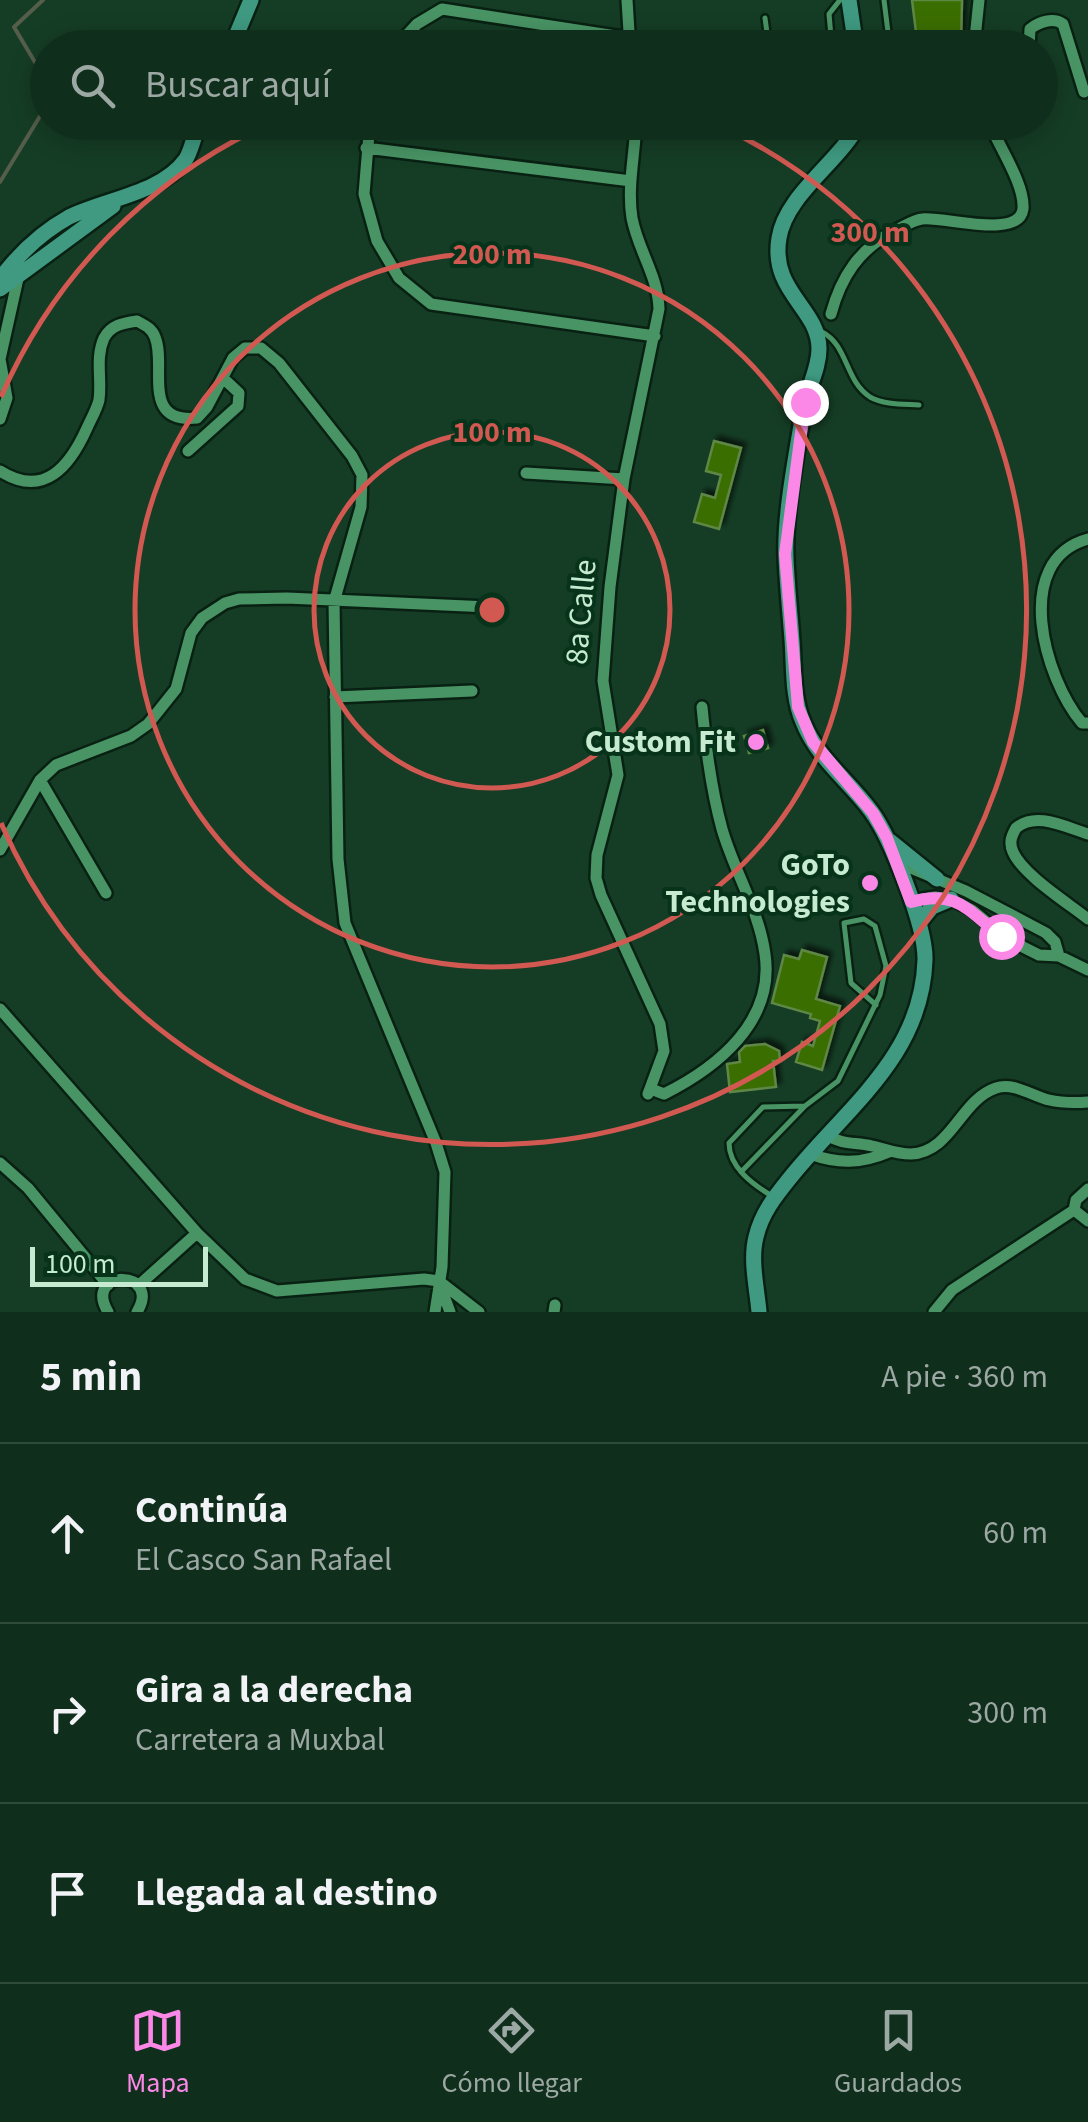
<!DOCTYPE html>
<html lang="es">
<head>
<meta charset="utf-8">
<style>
	:root { --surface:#102e1c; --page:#1e3a29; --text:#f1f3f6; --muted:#9ca8a3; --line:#304a3b; --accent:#fb87e6 }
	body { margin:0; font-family:"Source Sans 3",sans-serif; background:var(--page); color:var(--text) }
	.scale { position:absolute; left:30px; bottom:25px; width:178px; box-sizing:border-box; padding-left:10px; border:5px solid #c6ebd1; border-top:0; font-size:28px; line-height:35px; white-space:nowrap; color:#c6ebd1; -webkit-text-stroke:8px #08331b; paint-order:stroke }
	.stop { position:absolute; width:30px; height:30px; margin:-22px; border:8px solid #fb87e6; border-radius:50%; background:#fff }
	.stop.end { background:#fb87e6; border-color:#fff; box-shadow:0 2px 10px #0008 }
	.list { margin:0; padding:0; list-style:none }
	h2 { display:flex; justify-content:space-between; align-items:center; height:130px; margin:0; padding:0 40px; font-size:42px }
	h2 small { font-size:32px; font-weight:400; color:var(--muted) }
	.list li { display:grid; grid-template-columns:65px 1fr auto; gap:30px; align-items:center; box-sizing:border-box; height:180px; padding:0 40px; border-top:2px solid var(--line) }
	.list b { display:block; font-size:38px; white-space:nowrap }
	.list p { margin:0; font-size:32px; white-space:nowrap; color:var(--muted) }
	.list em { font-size:32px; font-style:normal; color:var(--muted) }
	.icon { flex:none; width:55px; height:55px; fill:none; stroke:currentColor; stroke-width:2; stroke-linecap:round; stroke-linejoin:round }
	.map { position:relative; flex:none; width:1088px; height:1312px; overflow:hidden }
	.search { position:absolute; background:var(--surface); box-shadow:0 5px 25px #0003; left:30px; right:30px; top:30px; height:110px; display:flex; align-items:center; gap:25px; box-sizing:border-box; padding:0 35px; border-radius:55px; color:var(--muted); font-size:38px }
	.sheet { height:670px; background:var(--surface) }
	nav { display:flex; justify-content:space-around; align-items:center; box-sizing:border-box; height:140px; border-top:2px solid var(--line); background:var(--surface); font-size:28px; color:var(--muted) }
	nav a { display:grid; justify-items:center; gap:5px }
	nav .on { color:var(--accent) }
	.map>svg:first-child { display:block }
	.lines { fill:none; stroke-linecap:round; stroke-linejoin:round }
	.stream { stroke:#555d4b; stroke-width:4 }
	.building { fill:#3a6e00; stroke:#5f8745; stroke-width:2.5; filter:url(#shadow) }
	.lane-casing { stroke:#092112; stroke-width:10 }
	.street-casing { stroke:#092112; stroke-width:16 }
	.secondary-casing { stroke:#092112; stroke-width:20 }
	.lane { stroke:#499465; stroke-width:5 }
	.street { stroke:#499465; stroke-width:11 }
	.secondary { stroke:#3f9a81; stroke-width:15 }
	.route { stroke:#fb87e6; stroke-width:12 }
	.ring { fill:none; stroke:#d25952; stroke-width:5 }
	.poi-dot { fill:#fb87e6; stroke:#08331b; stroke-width:4 }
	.labels { text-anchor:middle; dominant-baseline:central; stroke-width:8; stroke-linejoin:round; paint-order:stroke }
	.street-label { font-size:32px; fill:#c6ebd1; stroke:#08331b }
	.poi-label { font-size:32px; font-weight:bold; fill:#c6ebd1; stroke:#08331b; text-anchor:end }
	.centre { fill:#d25952; stroke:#08331b; stroke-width:5 }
	.ring-label { font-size:30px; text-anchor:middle; font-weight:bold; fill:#d25952; stroke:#08331b; stroke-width:8; stroke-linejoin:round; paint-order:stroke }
</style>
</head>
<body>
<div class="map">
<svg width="1088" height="1312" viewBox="0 0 1088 1312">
	<defs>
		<filter id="shadow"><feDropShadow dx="4.5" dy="-4.5" stdDeviation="2.5" flood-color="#0009"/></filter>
	</defs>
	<rect width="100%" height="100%" fill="#153d25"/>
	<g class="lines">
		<path class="stream" d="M43,0L14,27L48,84
			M0,182L48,103"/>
	</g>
	<path class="building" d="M912,0H962L961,48H918Z
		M714,441L741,448L719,529L694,522L702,494L715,498L721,475L706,471Z
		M763,730L768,748L749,753L744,736Z
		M802,950L827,957L816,999L840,1006L822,1070L796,1062L802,1042L813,1046L820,1021L810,1018L811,1014L772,1003L784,955L799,959Z
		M765,1044L779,1051L780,1061H773L776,1087L730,1092L727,1064L740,1062L739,1052L745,1046Z"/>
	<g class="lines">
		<g class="lane-casing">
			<path id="lane" d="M884,0L890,48
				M765,18L769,48
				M832,48L829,14L840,0
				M772,128V122
				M822,332C848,345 845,381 870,397C884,405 904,404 919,405
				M741,1172L805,1106L838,1081L880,995L886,966L875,926L864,919L844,923L851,983L876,1005
				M772,1196C752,1184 729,1167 729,1143L763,1107L805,1106"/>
		</g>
		<g class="street-casing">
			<path id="street" d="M627,0L630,48
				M395,48L417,24L442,9L629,38
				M974,48L979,0
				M1029,48L1030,29C1039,22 1053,17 1063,24L1084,92
				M370,122L364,194L377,241L399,278L431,304L655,336
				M636,122C635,154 627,187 632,218C638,250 658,276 659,309L624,479L610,587L603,681L618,775L597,855L596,878L601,895L660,1024L664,1051L648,1094
				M366,148L631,181
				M831,314C841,277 859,249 894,231C903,227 913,220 922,219C944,216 1019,240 1023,209C1025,184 998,145 989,122
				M0,359L19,274
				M0,419L7,398L0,359
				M188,451L238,406L239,393L223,378
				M0,471C44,499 70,466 87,428C91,419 97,409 99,400C102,379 95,358 104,338C111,325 123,323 137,321C144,325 152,328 155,337C167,365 140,424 197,418L207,407L233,358L245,348H261L279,363L352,456L362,475L361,507L334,602L338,859L345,923L436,1143L445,1172L442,1267L435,1312
				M526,473L624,479
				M1088,539C1011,560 1044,678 1082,723H1088
				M335,697L472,691
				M40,780L106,893
				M1088,834C1065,827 1036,811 1016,828C1011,837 1009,843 1013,852C1023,875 1068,903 1088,919
				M0,850L40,780L56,765L131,736L148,724L176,689L191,633L202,618L225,603L239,599L287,598L489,607
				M896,862L966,891L1046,933L1055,942L1059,956
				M911,901L935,897L951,899L972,910L1007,939L1039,955L1059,956L1088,970
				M0,1009L197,1233L245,1279L277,1291L424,1279L439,1281L479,1312
				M651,1089L664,1094C718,1067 775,1021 765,954C759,910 734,871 722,829C711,789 706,749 702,707
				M828,1136C844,1145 855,1142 872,1146C886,1149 896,1154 911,1154C952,1152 960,1100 996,1088C1014,1082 1032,1096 1049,1100C1062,1103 1075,1103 1088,1102
				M810,1154C838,1164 861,1164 889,1152
				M0,1163L28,1188L108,1285
				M1088,1189L1076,1200L1074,1210L1088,1221
				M440,1285L450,1312
				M138,1286L197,1233
				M108,1312C82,1268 163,1269 137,1312
				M554,1312L555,1305
				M934,1312L952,1290L1074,1210"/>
		</g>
		<g class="secondary-casing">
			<path id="secondary" d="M849,0L856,48
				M231,48L251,0
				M0,279C18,255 42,232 69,217C104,199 161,194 186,159C192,149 195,133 199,122
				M0,289L113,206
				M890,841L937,879
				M919,923L932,907L951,899
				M759,1312C757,1288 750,1260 756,1237C762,1211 778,1193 794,1173C850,1105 922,1054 925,960C926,927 891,838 871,811C849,781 817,758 803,722C792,697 794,667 792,640C790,612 787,585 786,557C784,514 797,451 804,407C808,387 819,369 819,349C819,308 770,292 779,238C786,194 840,162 860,122"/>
		</g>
		<use href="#lane" class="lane"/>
		<use href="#street" class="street"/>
		<use href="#secondary" class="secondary"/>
	</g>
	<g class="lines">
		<path class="route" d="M805,402L785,554L798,707L813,742L873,813L887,838L911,902C957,889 968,911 1001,936"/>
	</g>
	<g class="ring">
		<circle cx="492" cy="610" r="178"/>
		<circle cx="492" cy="610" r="357"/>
		<path d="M1 397A535 535 0 0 1 270 123M714 123A535 535 0 1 1 1 823"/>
	</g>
	<g class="poi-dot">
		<circle cx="756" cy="742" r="10"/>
		<circle cx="870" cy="883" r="10"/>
	</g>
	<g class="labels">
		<g class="street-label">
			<text transform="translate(581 612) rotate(-85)">8a Calle</text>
		</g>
		<g class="poi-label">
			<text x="736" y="742">Custom Fit</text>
			<text x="850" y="865">GoTo<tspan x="850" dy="37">Technologies</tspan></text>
		</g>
	</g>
	<circle cx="492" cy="610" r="15" class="centre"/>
	<g class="ring-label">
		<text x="870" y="242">300 m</text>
		<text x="492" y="264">200 m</text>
		<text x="492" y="442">100 m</text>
	</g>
</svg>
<div class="scale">100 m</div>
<div class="stop" style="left:1001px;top:936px"></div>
<div class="stop end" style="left:805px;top:402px"></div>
<div class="search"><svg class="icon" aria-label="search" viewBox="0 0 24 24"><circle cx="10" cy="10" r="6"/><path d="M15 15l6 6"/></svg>Buscar aquí</div>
</div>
<section class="sheet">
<h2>5 min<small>A pie · 360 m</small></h2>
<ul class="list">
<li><svg class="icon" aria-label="ahead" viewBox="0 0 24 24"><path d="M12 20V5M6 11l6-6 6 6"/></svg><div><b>Continúa</b><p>El Casco San Rafael</p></div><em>60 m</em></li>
<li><svg class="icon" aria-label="right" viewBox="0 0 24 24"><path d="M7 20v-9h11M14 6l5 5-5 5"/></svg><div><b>Gira a la derecha</b><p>Carretera a Muxbal</p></div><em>300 m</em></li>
<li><svg class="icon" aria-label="arrive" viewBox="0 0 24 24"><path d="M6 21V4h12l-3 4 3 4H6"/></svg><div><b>Llegada al destino</b></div></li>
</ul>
</section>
<nav>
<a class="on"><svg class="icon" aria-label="map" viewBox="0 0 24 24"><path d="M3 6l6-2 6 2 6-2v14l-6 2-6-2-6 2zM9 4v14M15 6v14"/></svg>Mapa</a>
<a><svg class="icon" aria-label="directions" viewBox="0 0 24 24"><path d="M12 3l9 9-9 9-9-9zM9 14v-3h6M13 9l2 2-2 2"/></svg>Cómo llegar</a>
<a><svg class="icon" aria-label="saved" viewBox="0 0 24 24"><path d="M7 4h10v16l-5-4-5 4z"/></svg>Guardados</a>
</nav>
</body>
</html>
